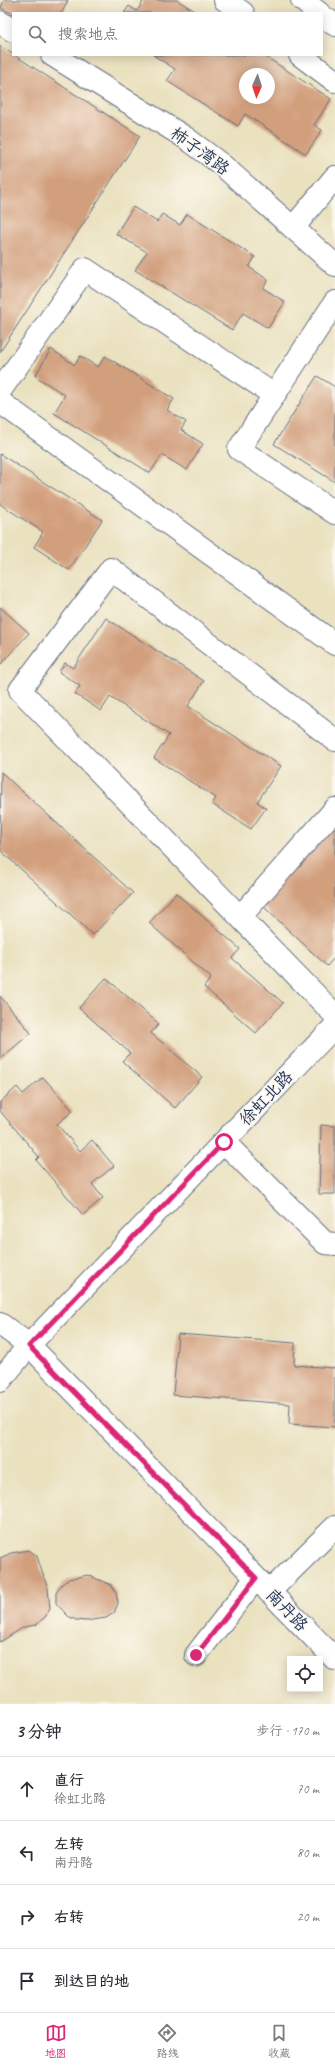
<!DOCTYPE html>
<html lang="zh">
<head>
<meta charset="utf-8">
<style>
	:root { --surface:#fff; --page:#f2f2f3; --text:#2b2b33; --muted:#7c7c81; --line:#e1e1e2; --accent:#db2777 }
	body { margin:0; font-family:Caveat,"LXGW WenKai TC",sans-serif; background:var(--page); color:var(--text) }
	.controls { position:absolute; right:12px; bottom:12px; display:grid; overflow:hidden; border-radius:0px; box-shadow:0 2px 10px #0003 }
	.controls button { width:36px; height:36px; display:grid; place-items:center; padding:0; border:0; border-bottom:1px solid var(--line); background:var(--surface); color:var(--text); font:20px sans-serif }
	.compass { position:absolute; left:239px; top:68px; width:36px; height:36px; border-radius:50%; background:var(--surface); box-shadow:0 2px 10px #0003; rotate:183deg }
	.stop { position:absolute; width:12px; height:12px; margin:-9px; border:3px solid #db2777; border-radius:50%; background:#fff }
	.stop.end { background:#db2777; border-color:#fff; box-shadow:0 1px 4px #0008 }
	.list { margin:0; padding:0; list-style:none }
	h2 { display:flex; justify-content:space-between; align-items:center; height:52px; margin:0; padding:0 16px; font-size:17px }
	h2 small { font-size:13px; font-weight:400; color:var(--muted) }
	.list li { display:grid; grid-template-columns:26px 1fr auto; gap:12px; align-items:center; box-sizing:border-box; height:64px; padding:0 16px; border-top:1px solid var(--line) }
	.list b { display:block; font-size:15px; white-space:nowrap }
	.list p { margin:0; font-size:13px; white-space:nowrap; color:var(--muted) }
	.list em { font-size:13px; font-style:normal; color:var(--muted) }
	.icon { flex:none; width:22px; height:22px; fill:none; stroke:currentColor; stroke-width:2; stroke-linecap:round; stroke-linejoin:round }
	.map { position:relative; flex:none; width:335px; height:1704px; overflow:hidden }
	.search { position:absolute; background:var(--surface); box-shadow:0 2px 10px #0003; left:12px; right:12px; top:12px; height:44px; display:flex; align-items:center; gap:10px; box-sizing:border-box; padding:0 14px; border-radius:0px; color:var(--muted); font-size:15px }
	.sheet { height:308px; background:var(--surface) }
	nav { display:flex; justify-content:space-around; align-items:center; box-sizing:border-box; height:56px; border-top:1px solid var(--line); background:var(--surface); font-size:11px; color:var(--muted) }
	nav a { display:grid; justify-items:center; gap:2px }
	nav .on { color:var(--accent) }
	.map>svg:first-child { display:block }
	.building { fill:#d29f7d; fill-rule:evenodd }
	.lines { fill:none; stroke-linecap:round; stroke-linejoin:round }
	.minor-casing { stroke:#636d80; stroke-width:24 }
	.minor { stroke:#fff; stroke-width:22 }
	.route { stroke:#db2777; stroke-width:5 }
	.labels { text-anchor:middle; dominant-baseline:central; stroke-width:3; stroke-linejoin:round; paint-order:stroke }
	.street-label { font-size:17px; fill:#1b2f5e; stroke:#fbf7ec }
</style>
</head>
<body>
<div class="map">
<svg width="335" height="1704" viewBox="0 0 335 1704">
	<rect width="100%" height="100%" fill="#fbf7ec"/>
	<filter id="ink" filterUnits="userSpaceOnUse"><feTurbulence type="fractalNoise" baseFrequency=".025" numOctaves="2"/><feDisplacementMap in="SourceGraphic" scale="8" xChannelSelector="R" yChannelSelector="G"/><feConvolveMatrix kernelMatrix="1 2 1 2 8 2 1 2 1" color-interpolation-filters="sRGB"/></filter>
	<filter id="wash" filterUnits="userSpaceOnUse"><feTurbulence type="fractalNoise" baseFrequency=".012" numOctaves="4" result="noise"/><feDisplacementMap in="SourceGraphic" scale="16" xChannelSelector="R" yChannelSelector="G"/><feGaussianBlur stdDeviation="0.9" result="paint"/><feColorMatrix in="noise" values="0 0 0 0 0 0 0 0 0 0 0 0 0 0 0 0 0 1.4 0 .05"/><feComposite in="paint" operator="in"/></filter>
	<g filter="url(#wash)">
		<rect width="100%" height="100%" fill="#eae1bf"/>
		<g id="blocks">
			<path class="building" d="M4,0H68L62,13L13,14L1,8Z
				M144,0H177L198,13H124L129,6L137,11Z
				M0,46L140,136L0,352Z
				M153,55H263L331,99L314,125L322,130L306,154L245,114L238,126L167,81L175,69ZM245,74H269V98H245Z
				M133,207L157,222L162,214L180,225L187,214L255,257L249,267L268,280L263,288L285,302L268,328L243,313L232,330L135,270L147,252L116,234Z
				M51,349L75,365L80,356L98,367L105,356L174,399L167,410L186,422L181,430L203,444L187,470L162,455L150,473L54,413L65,395L35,376Z
				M317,376L335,387V482L274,444Z
				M0,454L102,520L69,570L34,547L43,532L0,504Z
				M0,607L29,633L0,665Z
				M106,618L204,681L188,706L281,766L257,802L266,808L251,829L212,804L216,798L154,758L169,735L110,697L101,711L75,694L80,686L59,672L65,663L73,668Z
				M1,772L133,893L93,935L0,850Z
				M323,818L335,829V957L327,966L250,894Z
				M176,893L240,949L232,958L283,1003L256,1033L204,987L211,978L149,923Z
				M106,978L159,1024L151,1033L202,1077L175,1108L122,1061L130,1053L79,1008Z
				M0,996L31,1033L0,1059Z
				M43,1077L73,1111L57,1124L80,1151L92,1140L114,1166L92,1184L103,1198L83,1215L36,1160L39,1157L0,1111V1102L17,1087L23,1094Z
				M321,1125L335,1126V1194H319Z
				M178,1334L295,1343L294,1365L335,1368V1427L289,1424L290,1404L173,1395Z
				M29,1550L37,1556L41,1569L48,1588L50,1609L45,1617L36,1625L24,1627L0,1642V1558L11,1553Z
				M88,1575L111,1585L116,1593L118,1603L114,1613L106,1618L85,1621L76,1620L68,1616L56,1603V1592L62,1584L69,1579Z"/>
		</g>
	</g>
	<g filter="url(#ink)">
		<use href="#blocks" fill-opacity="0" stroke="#636d80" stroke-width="1"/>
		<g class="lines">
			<g class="minor-casing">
				<path id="minor" d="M225,0L243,13
					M302,0L319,13
					M322,16L335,25
					M0,22L13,31
					M52,55L186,138L222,165L335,265
					M300,55L335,81
					M293,228L335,177
					M335,302L239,449L335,513
					M0,391L85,269L274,395
					M0,402L335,644
					M335,740L111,569L20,690L335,1015
					M240,917L335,809
					M224,1142L325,1243L335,1244
					M0,1324L29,1345L335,1659
					M0,1381L29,1345L335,1026
					M269,1592L335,1527
					M196,1655L256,1578"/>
			</g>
			<use href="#minor" class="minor"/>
		</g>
	</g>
	<g class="lines" filter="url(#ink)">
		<path class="route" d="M196,1655L256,1578L29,1346L224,1142"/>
	</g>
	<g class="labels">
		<g class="street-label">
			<text transform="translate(200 151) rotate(36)">柿子湾路</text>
			<text transform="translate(266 1098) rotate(-46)">徐虹北路</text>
			<text transform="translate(287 1610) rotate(46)">南丹路</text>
		</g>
	</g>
</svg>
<div class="controls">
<button><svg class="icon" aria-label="locate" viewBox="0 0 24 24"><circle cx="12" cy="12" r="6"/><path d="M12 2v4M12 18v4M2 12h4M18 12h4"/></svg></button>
</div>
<svg class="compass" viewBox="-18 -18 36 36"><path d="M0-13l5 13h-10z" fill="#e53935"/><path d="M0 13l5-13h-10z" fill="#7c7c81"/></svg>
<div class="stop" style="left:224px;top:1142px"></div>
<div class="stop end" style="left:196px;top:1655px"></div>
<div class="search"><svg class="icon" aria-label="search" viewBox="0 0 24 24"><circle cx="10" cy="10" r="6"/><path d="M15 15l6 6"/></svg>搜索地点</div>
</div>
<section class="sheet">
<h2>3 分钟<small>步行 · 170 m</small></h2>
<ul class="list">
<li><svg class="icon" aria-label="ahead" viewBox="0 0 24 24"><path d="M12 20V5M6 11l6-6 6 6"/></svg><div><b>直行</b><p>徐虹北路</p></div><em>70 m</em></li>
<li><svg class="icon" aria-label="left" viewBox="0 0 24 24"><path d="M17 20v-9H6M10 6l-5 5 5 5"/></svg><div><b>左转</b><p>南丹路</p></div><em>80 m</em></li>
<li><svg class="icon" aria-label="right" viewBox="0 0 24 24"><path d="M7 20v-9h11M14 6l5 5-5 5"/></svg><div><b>右转</b></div><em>20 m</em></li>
<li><svg class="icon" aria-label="arrive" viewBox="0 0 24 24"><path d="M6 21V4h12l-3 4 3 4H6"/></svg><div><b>到达目的地</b></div></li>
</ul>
</section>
<nav>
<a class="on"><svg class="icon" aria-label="map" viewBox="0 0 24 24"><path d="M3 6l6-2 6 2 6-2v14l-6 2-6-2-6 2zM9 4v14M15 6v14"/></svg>地图</a>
<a><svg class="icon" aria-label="directions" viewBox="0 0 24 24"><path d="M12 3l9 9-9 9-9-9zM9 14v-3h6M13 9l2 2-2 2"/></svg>路线</a>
<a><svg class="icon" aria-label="saved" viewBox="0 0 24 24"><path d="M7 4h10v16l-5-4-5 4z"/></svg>收藏</a>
</nav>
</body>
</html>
